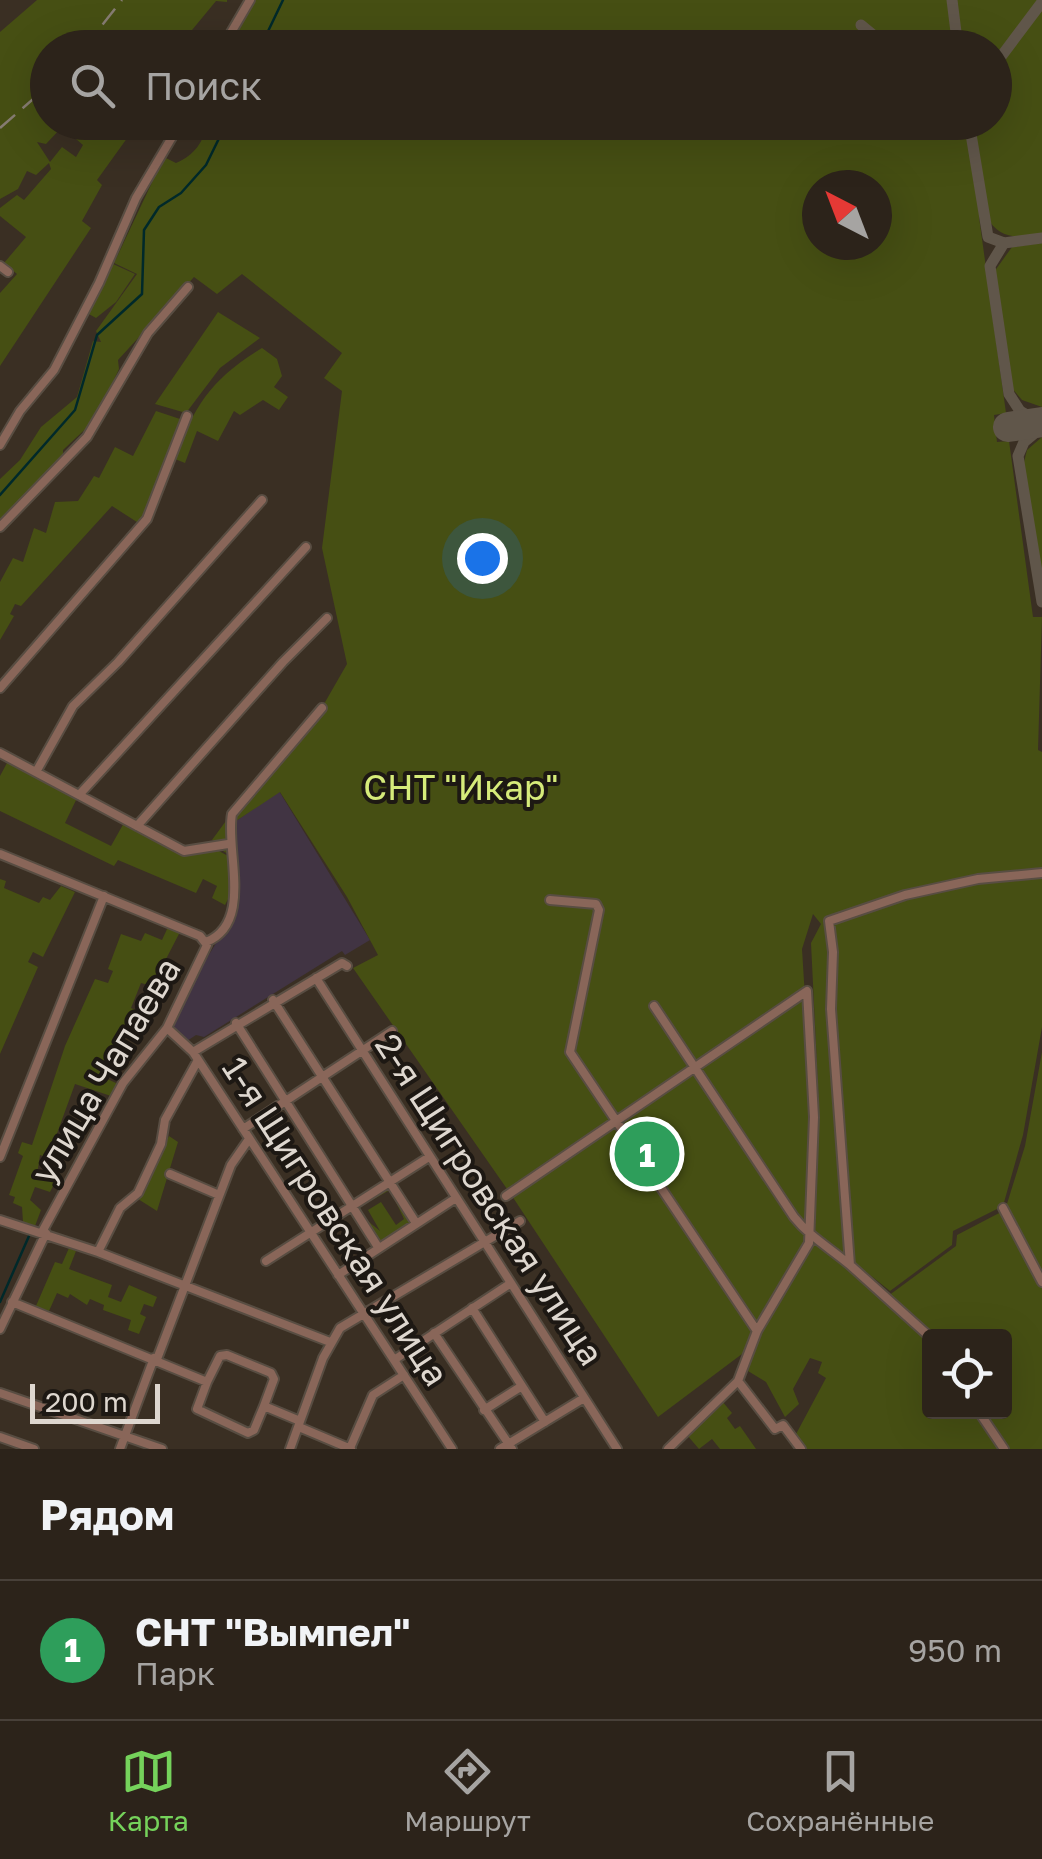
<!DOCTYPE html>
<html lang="ru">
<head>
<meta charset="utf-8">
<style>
	:root { --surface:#2c231a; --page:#382f27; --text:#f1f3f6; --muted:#a6a4a2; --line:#484039; --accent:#75d25b }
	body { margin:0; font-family:"Golos Text",sans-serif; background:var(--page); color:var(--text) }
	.controls { position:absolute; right:30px; bottom:30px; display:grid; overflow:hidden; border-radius:10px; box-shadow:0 10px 40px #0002 }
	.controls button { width:90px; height:90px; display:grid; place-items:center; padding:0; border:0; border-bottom:2px solid var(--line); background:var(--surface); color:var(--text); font:50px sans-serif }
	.compass { position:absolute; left:802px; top:170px; width:90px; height:90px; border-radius:50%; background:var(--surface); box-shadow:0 10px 40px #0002; rotate:318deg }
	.scale { position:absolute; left:30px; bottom:25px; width:130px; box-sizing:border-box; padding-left:10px; border:5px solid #ded7cf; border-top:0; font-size:28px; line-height:35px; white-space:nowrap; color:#ded7cf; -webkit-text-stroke:8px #1d1813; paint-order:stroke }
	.you { position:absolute; left:482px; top:558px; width:35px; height:35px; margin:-25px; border:8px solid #fff; border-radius:50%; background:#1a73e8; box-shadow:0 0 0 15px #1a73e833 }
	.badge { display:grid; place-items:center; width:65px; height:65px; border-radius:50%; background:var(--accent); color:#fff; font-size:32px; font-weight:700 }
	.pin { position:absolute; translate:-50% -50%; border:5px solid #fff; box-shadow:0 2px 10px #0006 }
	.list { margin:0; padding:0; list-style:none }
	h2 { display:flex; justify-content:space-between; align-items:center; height:130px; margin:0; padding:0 40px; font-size:42px }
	h2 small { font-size:32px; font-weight:400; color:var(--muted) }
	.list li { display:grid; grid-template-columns:65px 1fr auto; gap:30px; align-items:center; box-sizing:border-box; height:140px; padding:0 40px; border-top:2px solid var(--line) }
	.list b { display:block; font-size:38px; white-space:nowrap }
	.list p { margin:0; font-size:32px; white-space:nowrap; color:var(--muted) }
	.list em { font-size:32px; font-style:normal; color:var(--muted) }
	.icon { flex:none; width:55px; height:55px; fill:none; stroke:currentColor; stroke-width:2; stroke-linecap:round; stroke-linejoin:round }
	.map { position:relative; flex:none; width:1042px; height:1449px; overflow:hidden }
	.search { position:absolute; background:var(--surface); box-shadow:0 10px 40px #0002; left:30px; right:30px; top:30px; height:110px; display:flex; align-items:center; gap:25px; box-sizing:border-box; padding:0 35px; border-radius:55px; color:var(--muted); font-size:38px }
	.sheet { height:270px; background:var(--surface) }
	nav { display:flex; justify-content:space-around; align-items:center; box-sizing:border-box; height:140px; border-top:2px solid var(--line); background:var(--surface); font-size:28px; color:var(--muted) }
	nav a { display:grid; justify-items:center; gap:5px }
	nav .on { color:var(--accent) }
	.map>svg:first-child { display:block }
	.industrial { fill:#413443 }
	.green { fill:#464f13; fill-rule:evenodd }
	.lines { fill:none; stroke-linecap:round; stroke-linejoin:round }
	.stream { stroke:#00292a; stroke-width:2.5 }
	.taxiway { stroke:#60564a; stroke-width:11 }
	.runway { stroke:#60564a; stroke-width:30 }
	.minor-casing { stroke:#584d42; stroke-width:12 }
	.minor { stroke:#896659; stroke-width:8 }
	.rail { stroke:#867c72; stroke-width:2.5; stroke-dasharray:20 10; stroke-linecap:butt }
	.labels { text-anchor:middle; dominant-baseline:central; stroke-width:8; stroke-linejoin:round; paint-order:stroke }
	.park-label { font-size:35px; fill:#d6eb7a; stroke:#1d1813 }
	.street-label { font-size:35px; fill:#ded7cf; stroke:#1d1813 }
</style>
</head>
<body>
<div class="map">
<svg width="1042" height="1449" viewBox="0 0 1042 1449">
	<rect width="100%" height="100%" fill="#3a2f23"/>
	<path class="industrial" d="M279,791L370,940L345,955L342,951L204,1037L196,1035L184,1043L168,1021L234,914L238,892L236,821Z"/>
	<path class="green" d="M37,0H227V2L216,1L178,47L48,48V122L138,123L97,180L102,185L82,221L91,228L0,366V293L17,274L4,263L26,237L0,216V208L17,195L24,200L51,169L49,163L36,175L27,171L18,189L0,199V32ZM62,127L83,145L76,157L62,147L50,162L37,142L46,144Z
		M255,0H1042V234C1016,238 1000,240 986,216L979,217L1006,413L994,415L997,442L1009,441L1033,617H1042L1038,750L1042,752V1027L1023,1135L1003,1206L953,1231L952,1245L890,1291L815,1231L819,1106L811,943L821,924L813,914L802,949L812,1110L808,1238L746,1351L658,1417L514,1199L353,968L378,955L347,897L280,792L236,821L237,868L233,857L223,851L225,844L212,840L250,788L305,737L347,664L322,548L342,391L324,378L342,353L242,274L217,294L194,277L118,360L119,369L95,420L63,450V457L0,522V479L20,460L41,427L77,397L93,341L101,342L96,331L137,274L114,263L164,157L176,163C195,155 203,142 208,123L994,122V48L235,47L234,37ZM817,185H877V245H817Z
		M1042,243V407L1022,400L1010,386L994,272L1012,247Z
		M111,263L135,274L116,302L96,318L87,313Z
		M218,312L260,338L220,368L186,413L155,404Z
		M262,348L277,359L282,376L274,387L288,397L279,410L263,400L240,415L234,411L218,441L197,431L185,463L175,459C194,404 213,378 262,348Z
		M156,411L183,420L140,524L112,506L21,606L15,604L10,614L14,616L0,640V582L13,558L23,562L34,528L46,533L55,502L78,501L94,476L99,478L115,447L133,456Z
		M1042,437V590L1023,466L1027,450Z
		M8,761L78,796L65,823L111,846L125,821L184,854L217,850L230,857L231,893L225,905L212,898L217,886L203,879L196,893L118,860L114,866L0,811V776Z
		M0,879L6,881L4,888L39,903L43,897L50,900L61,886L75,892L43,957L33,952L28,962L38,967L0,1054Z
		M168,927L180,932L152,986L141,983L131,1008L143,1013L139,1023L134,1021L103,1077L118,1084L111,1096L75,1084L48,1158L40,1155L37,1175L55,1182L50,1192L35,1187L30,1200L41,1210L35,1226L23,1222L22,1207L13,1203L15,1197L9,1195L23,1156L18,1153L22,1142L32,1145L65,1046L95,979L108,983L113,971L108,969L121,934L141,941L145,933L162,940Z
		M1042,1052V1275L1006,1207L1025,1146Z
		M169,1136L178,1142L157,1211L138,1199Z
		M388,1185L412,1221L380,1242L363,1217L380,1231L368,1210L381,1202L396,1225L404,1219L390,1190L356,1209Z
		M1003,1211L1042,1284V1449H804L795,1436L826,1378L818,1373L822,1362L810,1358L793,1389L799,1404L785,1417L766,1382L748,1371L757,1339L815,1241L888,1296L956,1246L957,1235ZM930,1336H1004V1412H930Z
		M69,1248L76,1251L69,1269L112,1285L108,1297L121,1302L129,1285L157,1297L153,1307L144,1304L140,1314L146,1317L139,1334L128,1330L131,1320L103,1310L104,1305L90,1299L87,1305L70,1294L68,1298L57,1293L49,1311L36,1306L55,1262L62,1264Z
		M722,1401L732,1413L727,1418L735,1429L740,1426L756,1449H720L712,1439L699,1449L687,1435Z"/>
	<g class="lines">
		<path class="stream" d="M260,48L283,0
			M0,495L75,410L97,335L142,294L144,230L159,207L181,193L206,165L227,122
			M0,1302L29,1236"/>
		<path class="taxiway" d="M952,0L958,48
			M861,25L889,48
			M994,66L1042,2
			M969,122L988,237L1004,243L1042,238
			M1004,243L990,266L1009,394L1020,411L1039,422
			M1042,427L1024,442L1018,456L1042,602"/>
		<path class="runway" d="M1008,427L1042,422"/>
		<g class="minor-casing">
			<path id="minor" d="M222,48L250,0
				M0,266L8,272
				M0,445L20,411L54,370L99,283L136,198L181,122
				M0,527L87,437L148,333L188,287
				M0,688L147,519L187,416
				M0,753L184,851L228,844
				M36,772L73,706L118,662L262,500
				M79,795L306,547
				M137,826L283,662L327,618
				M0,854L200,936L207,945L167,1028L123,1083L42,1232
				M550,900L596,904L599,910L570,1052L757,1331
				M206,942C254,923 225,850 232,814L322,708
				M316,978L617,1449
				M273,1000L416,1223
				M654,1006L794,1217C810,1237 830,1248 850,1265
				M236,1023L378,1247
				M167,1028L193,1052L452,1449
				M193,1052L342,963L347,966
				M243,1129L392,1031
				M0,1157L104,896
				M170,1174L219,1195
				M506,1196L807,991L814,1117L809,1243L757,1331L738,1381L668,1449
				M1003,1208L1042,1282
				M0,1220L98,1252L330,1342
				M98,1252L120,1208L138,1193L161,1144L165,1120L198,1060
				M266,1261L429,1157
				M338,1275L456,1198
				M12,1302L207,1382L220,1356L227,1355L271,1373L274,1379L264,1406
				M472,1308L545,1422
				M0,1329L46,1233
				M434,1333L512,1449
				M930,1337L850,1265L831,1009L833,952L829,921L905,895L978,879L1042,873
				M157,1359L231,1165L249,1139
				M394,1360L511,1283
				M738,1381L775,1429L783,1425L801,1449
				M207,1382L197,1409L248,1433L254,1430L264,1406L300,1421
				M0,1393L162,1449
				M484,1410L522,1386
				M979,1412L1004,1449
				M299,1427L351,1449
				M0,1437L34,1449
				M350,1448L373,1395L404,1375
				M120,1449L154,1358
				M290,1449L323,1358L340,1328L520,1221
				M500,1449L584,1398"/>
		</g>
		<use href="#minor" class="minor"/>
		<path class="rail" d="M84,48L122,0
			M0,128L48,86"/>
	</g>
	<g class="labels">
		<g class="park-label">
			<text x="461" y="787">СНТ "Икар"</text>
		</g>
		<g class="street-label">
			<text transform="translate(105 1070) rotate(-59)">улица Чапаева</text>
			<text transform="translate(490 1199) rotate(57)">2-я Щигровская улица</text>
			<text transform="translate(336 1221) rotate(57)">1-я Щигровская улица</text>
		</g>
	</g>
</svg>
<div class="controls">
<button><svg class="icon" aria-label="locate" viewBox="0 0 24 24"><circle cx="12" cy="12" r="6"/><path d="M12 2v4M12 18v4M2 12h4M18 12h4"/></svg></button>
</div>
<svg class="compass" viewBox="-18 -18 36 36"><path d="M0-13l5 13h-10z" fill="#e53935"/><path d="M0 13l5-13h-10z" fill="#a6a4a2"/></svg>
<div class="scale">200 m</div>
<div class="you"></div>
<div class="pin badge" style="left:647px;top:1154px;background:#2e9e5b">1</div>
<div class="search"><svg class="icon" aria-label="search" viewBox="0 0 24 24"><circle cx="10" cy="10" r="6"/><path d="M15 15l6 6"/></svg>Поиск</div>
</div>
<section class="sheet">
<h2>Рядом<small></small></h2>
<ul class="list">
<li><span class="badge" style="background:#2e9e5b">1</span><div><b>СНТ &quot;Вымпел&quot;</b><p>Парк</p></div><em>950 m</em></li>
</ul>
</section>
<nav>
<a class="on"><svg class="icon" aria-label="map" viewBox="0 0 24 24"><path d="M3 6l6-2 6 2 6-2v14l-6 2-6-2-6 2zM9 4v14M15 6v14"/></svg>Карта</a>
<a><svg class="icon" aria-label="directions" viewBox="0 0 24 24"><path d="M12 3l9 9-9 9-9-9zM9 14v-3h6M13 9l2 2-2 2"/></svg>Маршрут</a>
<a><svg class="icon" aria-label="saved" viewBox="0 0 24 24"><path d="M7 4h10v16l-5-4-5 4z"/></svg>Сохранённые</a>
</nav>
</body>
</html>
